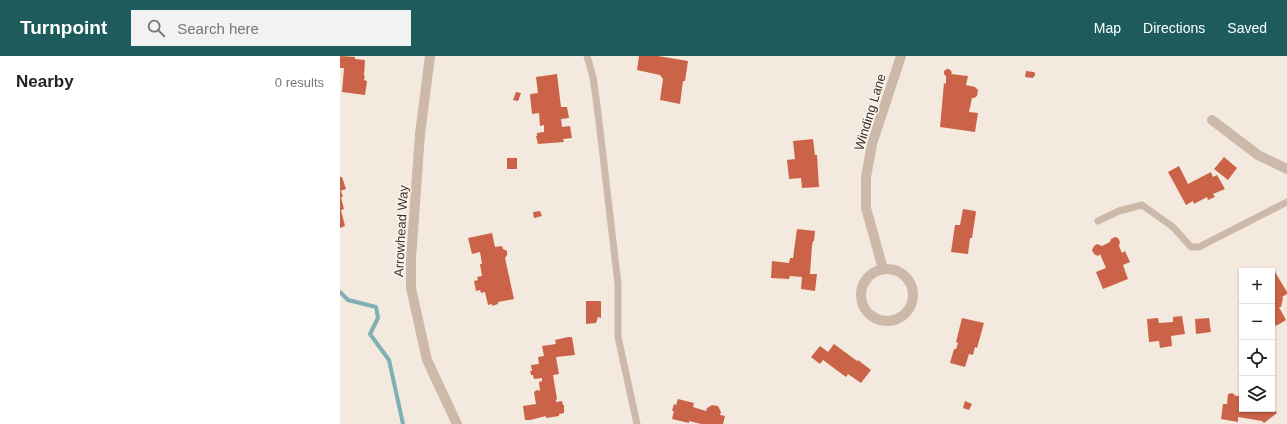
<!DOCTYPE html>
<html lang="en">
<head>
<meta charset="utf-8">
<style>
	:root { --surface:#fff; --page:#f2f2f2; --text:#222; --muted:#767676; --line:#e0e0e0; --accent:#1d5b5d }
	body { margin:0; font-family:Arial,sans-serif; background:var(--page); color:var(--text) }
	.controls { position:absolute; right:12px; bottom:12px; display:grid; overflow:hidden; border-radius:0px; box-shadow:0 1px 3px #0004 }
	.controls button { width:36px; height:36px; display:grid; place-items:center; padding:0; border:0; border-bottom:1px solid var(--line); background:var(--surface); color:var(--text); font:20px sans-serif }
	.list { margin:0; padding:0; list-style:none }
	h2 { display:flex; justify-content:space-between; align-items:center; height:52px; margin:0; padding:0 16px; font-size:17px }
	h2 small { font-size:13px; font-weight:400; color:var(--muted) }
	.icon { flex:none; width:22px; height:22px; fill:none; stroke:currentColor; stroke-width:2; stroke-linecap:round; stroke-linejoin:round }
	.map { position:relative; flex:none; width:947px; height:368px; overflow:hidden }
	header { display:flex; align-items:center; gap:24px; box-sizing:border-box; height:56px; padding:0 20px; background:var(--accent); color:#fff }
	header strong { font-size:19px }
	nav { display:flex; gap:22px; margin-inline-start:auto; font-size:14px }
	.search { width:280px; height:36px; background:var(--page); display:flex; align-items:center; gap:10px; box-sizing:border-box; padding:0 14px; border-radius:0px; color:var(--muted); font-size:15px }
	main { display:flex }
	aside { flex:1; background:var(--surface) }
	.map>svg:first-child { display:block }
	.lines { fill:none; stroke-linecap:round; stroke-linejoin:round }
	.stream { stroke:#7db1b2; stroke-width:4 }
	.building { fill:#ca6347 }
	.service { stroke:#cdb9aa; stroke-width:7 }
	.minor { stroke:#cdb9aa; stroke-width:10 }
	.labels { text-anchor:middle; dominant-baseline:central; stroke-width:3; stroke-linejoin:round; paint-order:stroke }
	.street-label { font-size:13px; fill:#3a2e2a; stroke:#fbf4ec }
</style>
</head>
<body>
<header>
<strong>Turnpoint</strong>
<div class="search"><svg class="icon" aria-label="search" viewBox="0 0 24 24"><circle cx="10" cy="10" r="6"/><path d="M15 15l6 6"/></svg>Search here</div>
<nav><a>Map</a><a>Directions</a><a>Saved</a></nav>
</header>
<main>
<aside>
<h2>Nearby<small>0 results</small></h2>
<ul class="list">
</ul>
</aside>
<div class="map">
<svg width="947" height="368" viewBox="0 0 947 368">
	<rect width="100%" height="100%" fill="#f4e9df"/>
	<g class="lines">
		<path class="stream" d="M0,236L8,244L36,251L38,262L30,278L49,304L63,368"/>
	</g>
	<path class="building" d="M0,0L15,1V3L25,4L24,20H25L24,24L27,25L25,39L2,36L4,12H0Z
		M299,0H318L348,5L345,25H343L340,48L320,44L323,23L320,19L297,14Z
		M607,13H609L612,16L611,18L628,20L626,29L635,31L638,34L637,40L634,42H632L629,56L638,57L635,76L600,71L604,27L606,28V20L604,18V15Z
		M686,15L694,16L695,17V20H694L693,22L685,21Z
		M217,18L221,51H227L229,62L221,63L222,71L230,70L232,82L223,83L224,86L198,88L196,80H197V77L204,76V69L200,70L199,57L192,58L190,39L191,38L198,37L196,21Z
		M176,36L181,37L178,45L173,44Z
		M473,83L475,99H477L479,131L462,132L461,122L449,123L447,104L455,103L453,85Z
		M884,101L897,112L888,124L874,113Z
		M167,102H177V113H167Z
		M839,110L848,128L871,116L873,121L877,119L885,133L873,138L875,141L868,144L867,141L854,148L853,145L846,149L828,116Z
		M0,121H2L6,133L0,135Z
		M0,135H1L3,141H1L4,153L1,154L5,170L0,172Z
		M623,153L635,155L636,156L632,182H630L628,198L611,196L615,169H620Z
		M200,155L202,160L194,162L193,156Z
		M457,173L475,175L474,185H473L472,190L470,218H477L475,235L461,233L462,221L450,220L449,223L431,222L432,205L449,207L450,202H453Z
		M152,177L155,191L162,190L163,193L167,195V199L165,202L174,243L158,246V248L152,250V248L148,249L145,236L141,237L140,234L136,235L134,225L138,224L137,221L142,220L140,208H142L140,196L132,198L128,182Z
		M775,181L778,182L780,186L779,190L782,197L785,195L790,206L783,209L788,223L763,233L756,216L766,212L760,198L758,200L754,198L752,194L754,190L757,188L762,190L770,186L771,183Z
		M935,216L947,236V238L942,241L943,242L941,251H939L946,264L936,270L935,268L932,269V218Z
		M246,245H261V262L258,261L256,267L246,268Z
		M842,260L845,278L831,280L832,290L820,292L819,285L809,286L807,263L818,262L819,267L833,266V261Z
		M622,262L644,267L637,292L635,291L633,299L629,298L625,311L610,307L614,293H616L618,287L616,286Z
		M869,262L871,276L856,278L855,263Z
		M228,281H232L235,299L216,301L219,318L213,319L217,343L216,344V346L222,345L223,349H224V357L219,358V360L206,362V360L190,364H185L183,350L196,348L194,336L197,334L200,335L199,326L202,325V322L194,323L193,319H191L190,315H192L191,309L199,308L198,301L204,300L202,290L216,288L215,284Z
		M494,288L517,305L518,304L531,314L521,327L508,318L506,321L483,304L480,308L471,301L480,290L488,296Z
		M892,337L896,340H902V353H932V350L937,357L924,367L922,365L898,361V366L881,363L883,348H887L888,338Z
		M338,343L354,347L353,351L366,355L367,352L372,349L378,350L381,356L380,359L385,360L383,368H361L349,365V367L332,363L334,355H332L334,348L336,349Z
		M625,345L632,348L629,354L623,352Z"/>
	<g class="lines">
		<path class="service" d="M247,0L253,21L258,57L278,228V281L297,368
			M758,165L779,155L802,149L833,171L851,191H859L947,146"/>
		<path class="minor" d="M90,0L80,78L71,203V232L87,304L117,368
			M872,64L918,99L947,113
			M543,213L526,152V121L532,88L561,0
			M521 239a26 26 0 1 1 52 0a26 26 0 1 1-52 0Z"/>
	</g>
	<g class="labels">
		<g class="street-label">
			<text transform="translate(530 56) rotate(-73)">Winding Lane</text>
			<text transform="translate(61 175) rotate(-87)">Arrowhead Way</text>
		</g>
	</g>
</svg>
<div class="controls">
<button>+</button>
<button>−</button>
<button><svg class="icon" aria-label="locate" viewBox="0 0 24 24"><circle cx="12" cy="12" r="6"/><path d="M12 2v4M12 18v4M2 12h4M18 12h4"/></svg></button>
<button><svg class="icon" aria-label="layers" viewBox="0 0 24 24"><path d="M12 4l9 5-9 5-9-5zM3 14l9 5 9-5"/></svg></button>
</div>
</div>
</main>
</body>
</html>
